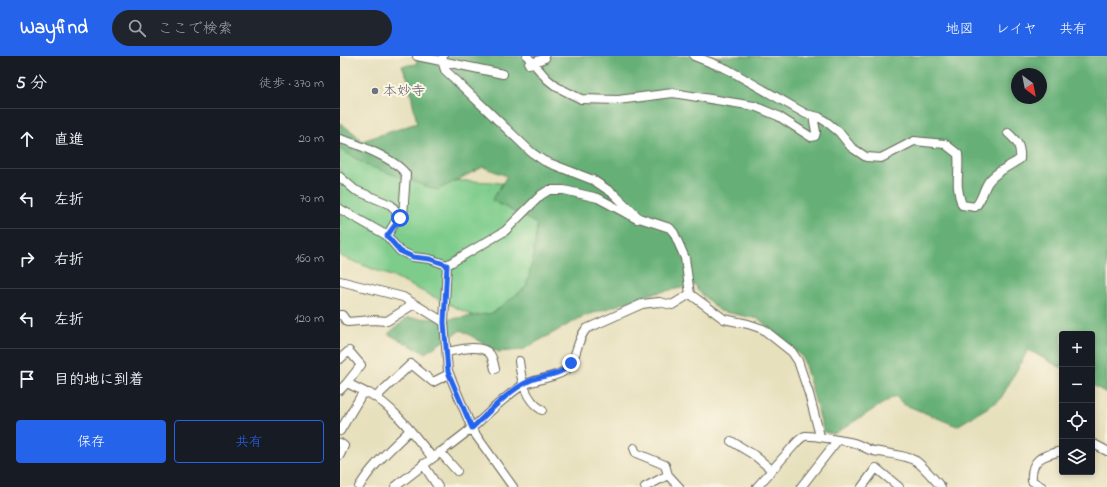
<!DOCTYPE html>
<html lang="ja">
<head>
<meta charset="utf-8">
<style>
	:root { --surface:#171b24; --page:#20242c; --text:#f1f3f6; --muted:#9ea1a6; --line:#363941; --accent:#2563eb }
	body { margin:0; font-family:"Indie Flower","Klee One",sans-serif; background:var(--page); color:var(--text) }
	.controls { position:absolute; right:12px; bottom:12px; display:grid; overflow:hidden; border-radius:4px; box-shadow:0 2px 6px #0003 }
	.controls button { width:36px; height:36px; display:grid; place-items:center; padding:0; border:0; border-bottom:1px solid var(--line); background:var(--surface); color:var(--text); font:20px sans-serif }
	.compass { position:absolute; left:671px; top:12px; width:36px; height:36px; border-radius:50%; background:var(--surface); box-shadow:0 2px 6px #0003; rotate:148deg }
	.stop { position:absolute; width:12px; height:12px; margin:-9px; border:3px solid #2563eb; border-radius:50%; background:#fff }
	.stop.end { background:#2563eb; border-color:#fff; box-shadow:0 1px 4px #0008 }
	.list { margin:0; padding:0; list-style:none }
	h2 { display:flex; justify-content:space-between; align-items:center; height:52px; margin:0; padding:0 16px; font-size:17px }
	h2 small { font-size:13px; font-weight:400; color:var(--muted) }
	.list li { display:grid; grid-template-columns:26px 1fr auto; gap:12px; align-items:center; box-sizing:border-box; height:60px; padding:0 16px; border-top:1px solid var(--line) }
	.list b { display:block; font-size:15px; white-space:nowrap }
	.list em { font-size:13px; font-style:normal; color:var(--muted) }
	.actions { display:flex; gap:8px; padding:12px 16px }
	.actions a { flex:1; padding:9px 0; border:1px solid var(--accent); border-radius:4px; text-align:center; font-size:14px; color:var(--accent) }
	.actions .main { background:var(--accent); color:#fff }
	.icon { flex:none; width:22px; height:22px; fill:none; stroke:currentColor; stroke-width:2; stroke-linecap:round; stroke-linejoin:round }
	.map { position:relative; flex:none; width:767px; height:431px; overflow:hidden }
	header { display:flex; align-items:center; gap:24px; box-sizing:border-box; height:56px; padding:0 20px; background:var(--accent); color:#fff }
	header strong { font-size:19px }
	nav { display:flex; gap:22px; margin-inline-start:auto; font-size:14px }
	.search { width:280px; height:36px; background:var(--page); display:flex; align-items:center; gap:10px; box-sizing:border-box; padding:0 14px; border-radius:22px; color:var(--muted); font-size:15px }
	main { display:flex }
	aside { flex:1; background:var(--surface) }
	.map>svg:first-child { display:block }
	.green { fill:#7dcc8b; stroke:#4c7454 }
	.forest { fill:#66b077; stroke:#41664a; fill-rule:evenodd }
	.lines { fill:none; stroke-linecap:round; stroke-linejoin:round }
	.minor-casing { stroke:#636154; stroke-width:10 }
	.minor { stroke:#fff; stroke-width:8 }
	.route { stroke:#2563eb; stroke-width:5 }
	.worship-dot { fill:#6b7280; stroke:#fcf5e5; stroke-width:1.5 }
	.labels { text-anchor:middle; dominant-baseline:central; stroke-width:4; stroke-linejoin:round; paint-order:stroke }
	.worship-label { font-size:14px; fill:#5b616d; stroke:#fcf5e5; text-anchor:start }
</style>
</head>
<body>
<header>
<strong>Wayfind</strong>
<div class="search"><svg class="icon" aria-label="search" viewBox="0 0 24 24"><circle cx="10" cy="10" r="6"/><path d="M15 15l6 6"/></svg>ここで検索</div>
<nav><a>地図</a><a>レイヤ</a><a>共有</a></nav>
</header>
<main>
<aside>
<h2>5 分<small>徒歩 · 370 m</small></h2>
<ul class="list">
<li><svg class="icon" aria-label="ahead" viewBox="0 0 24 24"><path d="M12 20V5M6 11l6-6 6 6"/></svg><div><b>直進</b></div><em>20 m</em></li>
<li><svg class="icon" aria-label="left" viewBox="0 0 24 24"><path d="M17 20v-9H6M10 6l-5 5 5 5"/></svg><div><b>左折</b></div><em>70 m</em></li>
<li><svg class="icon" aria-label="right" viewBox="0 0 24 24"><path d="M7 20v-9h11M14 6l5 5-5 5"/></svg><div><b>右折</b></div><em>160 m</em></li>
<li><svg class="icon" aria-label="left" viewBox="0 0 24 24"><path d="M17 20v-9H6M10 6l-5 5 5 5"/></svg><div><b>左折</b></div><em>120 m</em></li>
<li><svg class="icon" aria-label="arrive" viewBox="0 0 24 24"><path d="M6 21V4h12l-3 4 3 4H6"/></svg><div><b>目的地に到着</b></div></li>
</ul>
<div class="actions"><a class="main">保存</a><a>共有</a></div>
</aside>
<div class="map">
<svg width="767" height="431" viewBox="0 0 767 431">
	<rect width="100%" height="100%" fill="#fcf5e5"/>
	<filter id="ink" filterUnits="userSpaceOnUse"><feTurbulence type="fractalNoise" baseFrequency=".025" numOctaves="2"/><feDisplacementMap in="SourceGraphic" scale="8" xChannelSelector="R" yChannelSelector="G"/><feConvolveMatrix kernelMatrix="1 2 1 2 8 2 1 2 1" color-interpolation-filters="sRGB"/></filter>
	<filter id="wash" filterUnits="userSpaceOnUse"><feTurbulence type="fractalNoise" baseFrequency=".012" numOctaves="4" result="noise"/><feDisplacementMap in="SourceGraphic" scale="16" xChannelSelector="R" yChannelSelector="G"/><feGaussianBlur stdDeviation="0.9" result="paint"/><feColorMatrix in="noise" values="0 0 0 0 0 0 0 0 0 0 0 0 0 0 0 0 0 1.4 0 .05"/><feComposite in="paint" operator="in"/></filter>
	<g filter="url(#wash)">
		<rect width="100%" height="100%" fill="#e7e0bd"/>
		<path class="green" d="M0,85L102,124L153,126L172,129L207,161L196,230L148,267L53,221L0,200Z"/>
		<path class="forest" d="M76,0H767V337L752,329V278H722V312L688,294L660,344L617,370L563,348L555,340L494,378L484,376L463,302L419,263L380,255L357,234L356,229L311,238L242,261L182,294L159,296L121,274L85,297L48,278L67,262L111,263L153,257L186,231L193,203L197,168L152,144L167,120L143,111L97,134L26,109L0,93V67L14,77L22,85L77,67L68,23L62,10L77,8ZM677,18H701V42H677Z"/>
	</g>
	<g filter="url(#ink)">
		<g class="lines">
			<g class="minor-casing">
				<path id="minor" d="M77,0L163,18
					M103,0L102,5L105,14L191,96L204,105L253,124L274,138L299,162L330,172L334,177L345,202L350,238L384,263L408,268L423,273L452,296L458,305L469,338L480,380
					M187,0L207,23L217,31L241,43L278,44L333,37L414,50L438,60L471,81L475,80L476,76L473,60
					M354,0L387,13L466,58L479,61L488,67L499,76L511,91L526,101L541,102L574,85L605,88L618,98C620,120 614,126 622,149L635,151C642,144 642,137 647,128C653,117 670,110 680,103C681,90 677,85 668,77
					M189,8L205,2
					M0,83C18,88 55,103 66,118L63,160L57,163
					M0,121L15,134L51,149L56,155L57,163L47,180
					M0,153L46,179L60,195L73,201L90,203L107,209
					M0,225L63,241L104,266
					M0,259H2L7,266L33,264L47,265L74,248
					M107,296C118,294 141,287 150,298C153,302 154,309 155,313
					M0,303L9,295L21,309L7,327L25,336
					M179,305C181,323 185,344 202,354
					M0,334L7,327
					M36,341L71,308L93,326L109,318
					M0,375L22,338L29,337C56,353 73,378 92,401
					M391,385L414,399L432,414
					M0,387L4,390L0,399
					M752,387L767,395
					M294,392L296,397L325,409L328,419
					M100,396L117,415
					M83,408L98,431
					M19,431C32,409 52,392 70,374
					M55,431C80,411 107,392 132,372C148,358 163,342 180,331C194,322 214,323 226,314C237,304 236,285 246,273L302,248L319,246L332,249L350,238
					M173,431L133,375L108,315L104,266L107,209L165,175L201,139L209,134H224L258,142L297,163
					M305,431L328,419L339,431
					M417,431L457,386C459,384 462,381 465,380C470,379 507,385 514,387C521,389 527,394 534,395C548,398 563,398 576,405C583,410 595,424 601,431
					M461,431L497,385
					M522,431L536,412L559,431
					M702,431L692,425C690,403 703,399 722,395"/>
			</g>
			<use href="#minor" class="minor"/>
		</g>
	</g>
	<g class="lines" filter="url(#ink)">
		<path class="route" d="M60,162L47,180L60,195L73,201L90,203L107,209L104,266L108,316L132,372C149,356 168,335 189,325C205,318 220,321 231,307"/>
	</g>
	<circle class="worship-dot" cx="35" cy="35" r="4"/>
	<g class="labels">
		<g class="worship-label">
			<text x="43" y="35">本妙寺</text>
		</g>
	</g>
</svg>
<div class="controls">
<button>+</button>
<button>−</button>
<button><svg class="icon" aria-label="locate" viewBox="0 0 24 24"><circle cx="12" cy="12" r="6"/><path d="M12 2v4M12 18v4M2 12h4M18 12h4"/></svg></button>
<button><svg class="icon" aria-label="layers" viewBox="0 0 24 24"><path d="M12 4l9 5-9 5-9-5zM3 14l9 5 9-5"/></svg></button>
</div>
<svg class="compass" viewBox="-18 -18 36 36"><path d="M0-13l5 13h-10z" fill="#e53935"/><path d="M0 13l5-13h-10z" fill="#9ea1a6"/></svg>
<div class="stop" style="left:60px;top:162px"></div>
<div class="stop end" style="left:231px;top:307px"></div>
</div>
</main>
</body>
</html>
